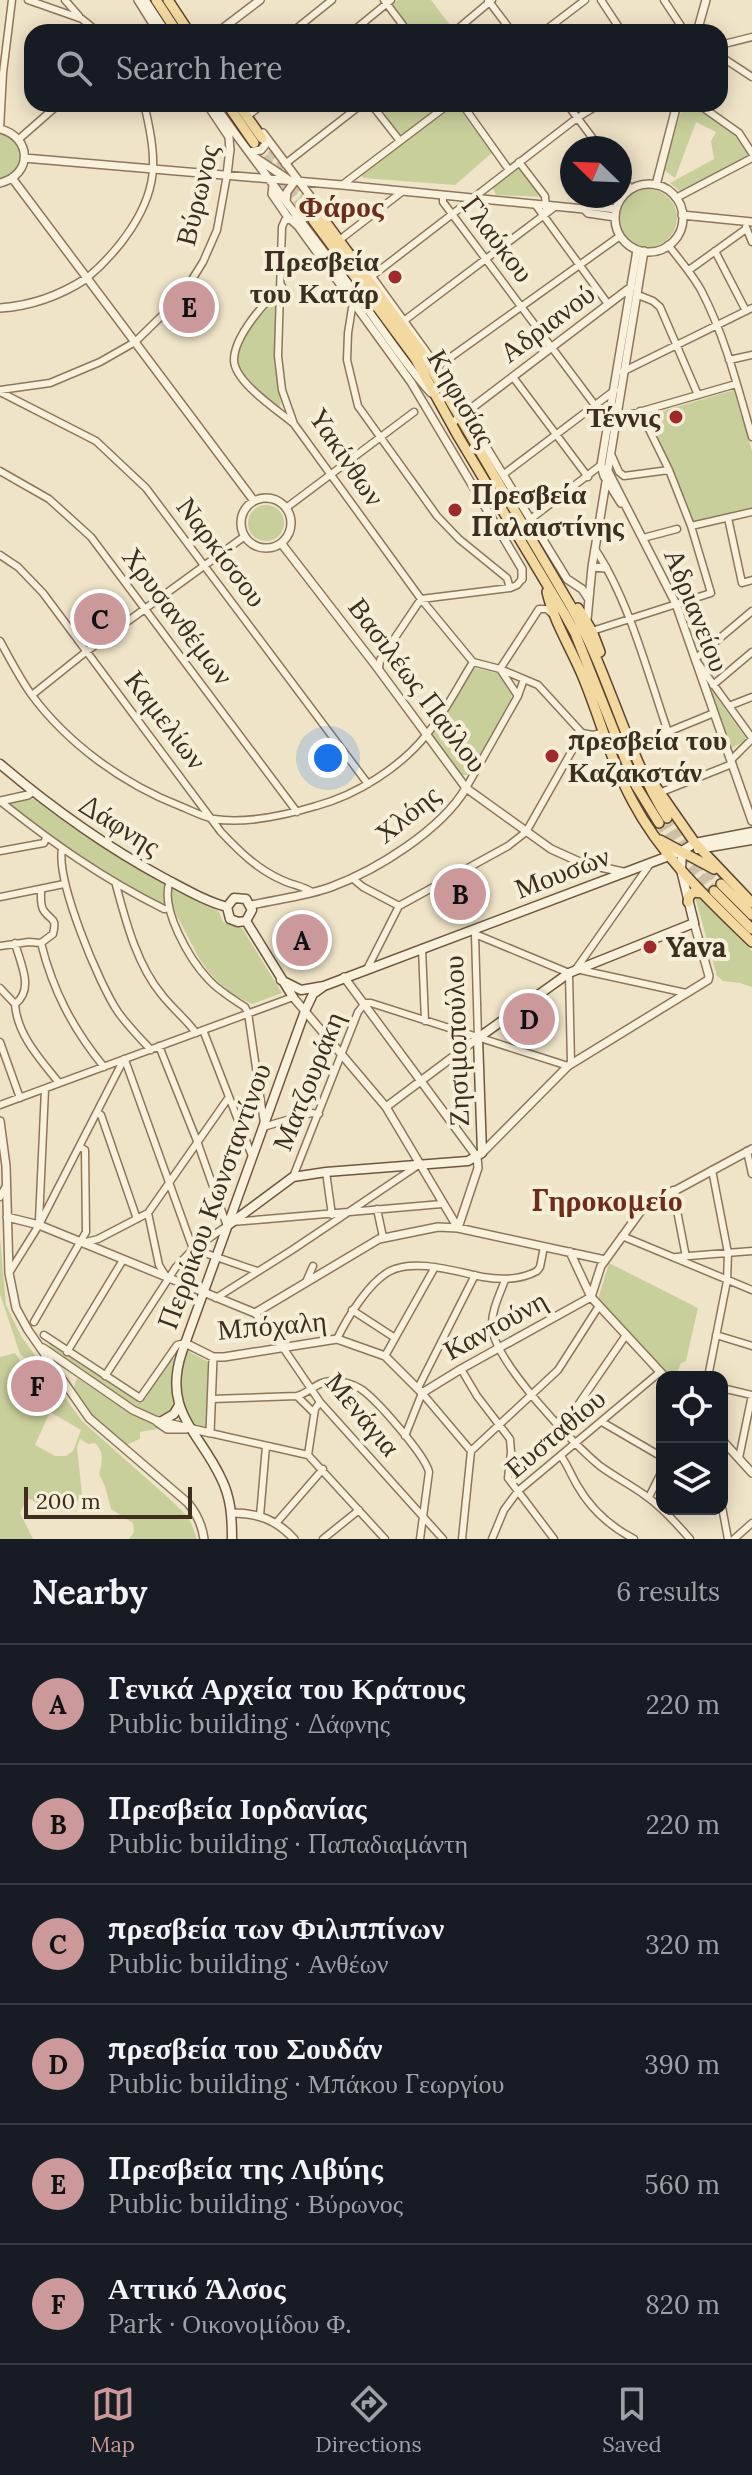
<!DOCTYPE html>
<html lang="en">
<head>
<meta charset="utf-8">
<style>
	:root { --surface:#171b24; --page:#20242c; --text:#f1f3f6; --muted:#9ea1a6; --line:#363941; --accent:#cc999b }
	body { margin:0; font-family:Lora,serif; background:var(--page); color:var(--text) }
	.controls { position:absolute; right:24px; bottom:24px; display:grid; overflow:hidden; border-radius:16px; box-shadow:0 4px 20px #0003 }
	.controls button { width:72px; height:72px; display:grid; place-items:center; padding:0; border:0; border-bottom:2px solid var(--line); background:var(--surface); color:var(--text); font:40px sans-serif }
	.compass { position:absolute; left:560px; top:136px; width:72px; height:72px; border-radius:50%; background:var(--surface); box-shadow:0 4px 20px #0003; rotate:293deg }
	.scale { position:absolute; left:24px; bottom:20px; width:168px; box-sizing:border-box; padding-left:8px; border:4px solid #3d2e20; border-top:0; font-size:22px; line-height:28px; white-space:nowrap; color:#3d2e20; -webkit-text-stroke:6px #f7eed8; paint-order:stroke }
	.you { position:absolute; left:328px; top:758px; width:28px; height:28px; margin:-20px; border:6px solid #fff; border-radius:50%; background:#1a73e8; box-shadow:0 0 0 12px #1a73e833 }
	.badge { display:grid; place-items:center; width:52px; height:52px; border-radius:50%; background:var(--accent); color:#111; font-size:26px; font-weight:700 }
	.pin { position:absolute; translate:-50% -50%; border:4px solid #fff; box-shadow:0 2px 8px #0006 }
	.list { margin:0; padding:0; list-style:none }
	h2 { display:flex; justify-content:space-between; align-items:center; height:104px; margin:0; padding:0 32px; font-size:34px }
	h2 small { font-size:26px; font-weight:400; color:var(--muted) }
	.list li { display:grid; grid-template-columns:52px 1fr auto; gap:24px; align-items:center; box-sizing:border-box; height:120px; padding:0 32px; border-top:2px solid var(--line) }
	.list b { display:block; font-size:30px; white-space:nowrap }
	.list p { margin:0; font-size:26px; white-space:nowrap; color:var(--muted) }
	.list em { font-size:26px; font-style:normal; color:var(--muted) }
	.icon { flex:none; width:44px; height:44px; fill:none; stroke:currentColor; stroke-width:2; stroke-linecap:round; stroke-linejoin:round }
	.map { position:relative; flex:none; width:752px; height:1539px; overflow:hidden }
	.search { position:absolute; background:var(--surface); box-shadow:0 4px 20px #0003; left:24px; right:24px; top:24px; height:88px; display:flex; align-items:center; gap:20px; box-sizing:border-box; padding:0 28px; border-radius:24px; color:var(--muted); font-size:30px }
	.sheet { height:824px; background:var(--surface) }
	nav { display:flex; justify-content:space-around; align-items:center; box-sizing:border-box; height:112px; border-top:2px solid var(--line); background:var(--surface); font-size:22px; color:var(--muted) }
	nav a { display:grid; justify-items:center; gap:4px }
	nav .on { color:var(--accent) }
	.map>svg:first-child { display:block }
	.green { fill:#c9cf9b; fill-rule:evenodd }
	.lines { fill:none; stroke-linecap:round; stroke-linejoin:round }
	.primary-tunnel { stroke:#ccc0a6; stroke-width:9; stroke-dasharray:9 4.5; stroke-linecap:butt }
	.minor-casing { stroke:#8d765c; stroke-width:9 }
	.tertiary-casing { stroke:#8d765c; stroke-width:10 }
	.secondary-casing { stroke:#6f573f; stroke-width:11 }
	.primary-casing { stroke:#5b4430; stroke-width:12 }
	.minor { stroke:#faf1dc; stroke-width:6 }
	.tertiary { stroke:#faf1dc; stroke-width:7 }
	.secondary { stroke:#faf1dc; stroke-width:8 }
	.primary { stroke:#f3d9a0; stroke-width:9 }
	.poi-dot { fill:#9e2a2b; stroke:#f7eed8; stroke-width:3 }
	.labels { text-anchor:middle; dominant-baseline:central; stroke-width:8; stroke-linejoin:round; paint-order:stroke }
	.street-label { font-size:28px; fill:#3d2e20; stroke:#f7eed8 }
	.poi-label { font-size:28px; font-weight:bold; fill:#3d2e20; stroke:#f7eed8; text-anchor:start }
	.neighbourhood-label { font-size:30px; font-weight:bold; fill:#6b2e1e; stroke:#f7eed8 }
</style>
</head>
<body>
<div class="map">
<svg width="752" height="1539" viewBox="0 0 752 1539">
	<rect width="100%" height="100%" fill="#f0e4c8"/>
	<path class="green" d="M398,0H431L453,29L450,32H410L390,6Z
		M376,104H443L401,136Z
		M456,104L492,153L455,185L363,178L361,175Z
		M683,104C710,104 738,135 752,156L682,193L670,183L714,159L711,141L716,132L696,122L675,178L664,170Z
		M0,132C20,135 30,161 13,174C11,176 3,179 0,180Z
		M519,165L543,197L496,195L492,186Z
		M619 218a29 29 0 1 1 58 0a29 29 0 1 1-58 0Z
		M273,297L277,301L274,363L281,402L280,407C219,372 232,343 273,297Z
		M734,390L752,451V510L693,523L649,415Z
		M248 523a18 18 0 1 1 36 0a18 18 0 1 1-36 0Z
		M475,668L497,673L512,693L511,700L468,775H461L431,734Z
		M709,687L745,737V741L732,748L730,745Z
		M34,799C88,842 147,874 209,905L219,912L223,922L242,928L282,993L252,1004L232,994L214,978L200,960L175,912L116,882L37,828L8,804Z
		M695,897L699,898L752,951V987L740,983L723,981L717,976Z
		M0,1237L6,1305L21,1336L82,1421L174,1503L189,1518L197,1539H129L134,1532L133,1523L111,1509L105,1486L99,1474C102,1462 105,1453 95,1443L88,1444L80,1439L77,1447L82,1494L78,1501L54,1498L39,1504L30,1499L26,1501L20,1513L33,1539H0V1357L15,1353L29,1373L34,1372L30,1362L20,1354L0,1294ZM50,1412L81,1430L73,1451L66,1456H55L35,1445Z
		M609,1263L698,1308L686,1361L681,1363L676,1376L664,1373L598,1299Z
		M48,1340L142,1403L172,1358L174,1359C168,1379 175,1393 172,1412L162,1417L142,1410L51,1350Z
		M188,1351L210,1363L209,1429L191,1426C179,1400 178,1378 188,1351Z
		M77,1378L134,1416L157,1425L158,1429L140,1432V1439L126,1445L88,1411L73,1390Z"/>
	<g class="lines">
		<path class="primary-tunnel" d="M263,139L312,204
			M256,146L313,220
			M667,818L687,851L721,884
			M659,823L681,854L714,891"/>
		<g class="minor-casing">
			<path id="minor" d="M28,0L82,19L98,32
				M65,0L79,16
				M384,0L408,32
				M488,0L512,32
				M601,0L622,32
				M664,0L685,32
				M144,32L153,25
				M292,32L332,0
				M352,32L391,0
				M454,32L492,0
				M543,32L585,0
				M720,45L752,37
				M720,56L752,77
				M371,104L400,141
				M462,104L509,170
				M567,104L600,148
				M698,104L739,133L752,153
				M250,114L263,104
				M0,129L3,73L12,0
				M19,139L59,104
				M519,162L545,196L546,210
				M285,164L362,104
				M620,175L631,189
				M342,185L449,104
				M443,195V202L609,424
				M676,198L752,158
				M535,204L608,304
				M290,220H285L282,227L278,356L282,390L294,424L421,599L473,662L500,669L538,685L582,733L593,735L603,732
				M746,227L752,242
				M342,238L403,191
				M668,245C680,260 692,274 701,290C725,336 738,388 752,437
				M715,251L746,311
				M689,270L746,229
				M372,276L577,118L600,104
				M87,278C118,252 152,209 153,167C154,146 149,124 144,104
				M282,286C265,302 234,336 234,360C234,382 279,411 294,424
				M638,295L653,301L660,307L698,395
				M355,304L352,308L348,333L347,360L358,406L437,516L459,539L507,578L510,588
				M405,320L556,206
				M729,360L752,355
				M437,367L620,236
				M622,372L752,308
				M513,377L588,477
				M0,390L50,383L100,362L135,342L181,297L203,262L217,230L227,175
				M0,392L96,441L146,488L368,784
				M618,418L736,384
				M611,454L619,472L624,476L669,470
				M0,471L49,499L91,537L297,812
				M504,474L615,390
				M286,508L414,412
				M532,518L601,465
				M728,518L742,583L752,580
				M691,526L752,512
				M643,538L677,529
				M595,549C629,600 648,674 668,732
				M0,555L18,567L43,593L221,832C239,851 257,869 282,880C292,885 303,886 312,892
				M752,611L695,659L752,738
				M592,631L711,593L691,526L669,470L640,411
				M0,641C10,659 19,677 31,694C67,743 123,784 180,806C190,810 203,817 214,819C245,824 286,815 316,806C357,795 401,767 427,734C445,713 458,686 473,662
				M379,669L380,660L421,599L510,588L517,585L522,579
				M713,685L752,652
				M32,695L87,651L245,536
				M518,696L500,669L539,609H547L551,613
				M729,706L752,697
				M636,745L714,713
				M731,760L752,739
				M466,788L518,696L524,679
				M659,793L732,764
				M0,801C54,844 102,878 164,909L169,908
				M62,849C56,881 99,984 118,1012C128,1026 139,1037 151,1050
				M0,851L44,843L46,838
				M650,864L576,969L686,993
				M352,878L363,887L399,906
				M170,881C159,908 190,960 209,980C219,991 233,999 245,1007L248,1013L264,1123
				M116,885C126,922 137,965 162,995C173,1009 186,1019 196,1033
				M41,891C41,896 40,906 44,911C52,922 57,917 53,934L41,943C53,991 73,1029 104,1067
				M0,897L64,884
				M475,934L569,973L571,1064
				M475,934L478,1038
				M15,943C20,963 35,989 15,1004C17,1035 41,1060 59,1083
				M0,946L29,942L41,943
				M422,948L425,1021
				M367,969L399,906L508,846L526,832L582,733
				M0,988L15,1004
				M203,1030L252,1156
				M0,1042L20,1098
				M125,1060L193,1249
				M0,1105L293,997
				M98,1113L101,1115L137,1219
				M263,1127L311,1113L319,1114
				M747,1151L752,1174
				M326,1172L332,1215
				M293,1177L358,1012L365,1003H371L568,1066
				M673,1190L686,1257
				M0,1197L6,1186
				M377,1209L383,1237
				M148,1213L159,1265L167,1278
				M39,1221L45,1089
				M232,1222L442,1204
				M622,1236L752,1290
				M82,1243L98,1239L148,1213L229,1097
				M193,1249L257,1271
				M676,1257L752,1251
				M9,1273L39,1225L124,1059
				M505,1280C500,1294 491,1311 492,1327C494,1361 573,1444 600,1466C615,1477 631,1485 646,1496C662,1507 677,1524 690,1539
				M306,1282L313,1266
				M216,1298L292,1250L417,1166
				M352,1310L395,1338
				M255,1313L284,1349L320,1402L443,1539
				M34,1322L86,1232L85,1150L80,1147
				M44,1335L140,1398L177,1345L185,1343
				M716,1335L752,1346
				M337,1339C347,1318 369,1282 390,1271C415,1258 457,1272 483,1277C501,1280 521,1280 537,1271L540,1267L544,1247
				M67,1352L123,1260
				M385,1356L435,1267
				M461,1369L477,1396L510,1439L511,1452L508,1478L554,1539
				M105,1376L176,1267L193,1249L227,1226L197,1141L159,1046
				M708,1377L727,1281L728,1253L712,1170
				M418,1388L475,1275
				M722,1388L752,1395
				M297,1396C309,1393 318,1381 331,1381C341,1381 353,1384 361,1389C377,1400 425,1455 429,1472L420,1539
				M212,1399L297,1396L314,1413
				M557,1422L578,1405L626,1335
				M602,1422L662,1457
				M210,1433L308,1455L385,1539
				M405,1436L422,1393L471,1451L462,1539
				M471,1451L558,1370L599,1306
				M308,1455L315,1409L320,1402
				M561,1456C568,1466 571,1475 577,1485C590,1508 611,1527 634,1539
				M739,1458L752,1395
				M649,1497L662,1471
				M722,1507L728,1539
				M260,1516L266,1446
				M277,1522L323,1469
				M323,1539L359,1510
				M492,1539L504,1510L518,1491L660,1372
				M734,1539L752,1523"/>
		</g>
		<g class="tertiary-casing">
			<path id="tertiary" d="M138,0L158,32
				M145,0L166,32
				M218,32L260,0
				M697,32L706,0
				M207,104L229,137L230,151
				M214,104C260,169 309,232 357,295C382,328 404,363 431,393
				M0,129C32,137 33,175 0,183
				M263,133L325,216
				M249,152L261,150L265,145V138
				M24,158L342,185L584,209L589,206L616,209
				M256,158L289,180
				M227,175L230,149
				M12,178L254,501
				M615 218a34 34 0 1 1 68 0a34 34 0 1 1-68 0Z
				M273,185L272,194L287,216L298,226L411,382L522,569V579
				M656,185L677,104
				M286,201L287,192L295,181
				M584,209L588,213L615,217
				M682,215L752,222
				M302,221C300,210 309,204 318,209
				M355,254L437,367L567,579L582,589L588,598
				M0,308C31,306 61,295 87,278
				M452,423L631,287
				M608,471L676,604L752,821
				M241 523a25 25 0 1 1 50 0a25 25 0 1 1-50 0Z
				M621,503L604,476L601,465L637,250
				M281,543L376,666L466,788L551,849L582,863L623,872
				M592,567L606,568
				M587,620L592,567L644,251
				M0,801L28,795L33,791
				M252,905C278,899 306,896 331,887C377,870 441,830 466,788
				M344,977L477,1157L478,1168L458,1228
				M293,997L386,1107L458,1228
				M386,1107L478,1038
				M0,1121L6,1166L9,1273L16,1308L28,1330L89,1418L188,1503C197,1514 202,1524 204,1539
				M482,1153L568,1066L708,980L709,976L694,923
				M7,1217L39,1225L255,1313L379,1239L438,1227L458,1228L605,1260
				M570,1252L591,1297L665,1377
				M591,1297L601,1266L643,1208L752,1149
				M185,1343L213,1357H224L337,1339L385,1356L422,1393L461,1369L591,1297
				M43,1348L133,1410L155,1420L210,1433L213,1357
				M157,1422L167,1429H186
				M722,1440L752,1473
				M232,1513C258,1513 277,1520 294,1539"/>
		</g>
		<g class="secondary-casing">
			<path id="secondary" d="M0,764C53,809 103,845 164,878C185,889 205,901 227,907
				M698,849L752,840
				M227,907L234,898L246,899L252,910L246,921
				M227,907L230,919L238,922L246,921
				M246,921L293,997
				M281,980L301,990L324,986L682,851L695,843L752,832
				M227,1226L293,1177L326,1172L468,1161L482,1153L478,1038L569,973L694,923L681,870L682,851
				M162,1421L174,1414L179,1405
				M232,1539C232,1517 231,1498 221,1478C199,1431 162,1411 182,1352L305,1011L313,994L324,986"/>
		</g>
		<g class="primary-casing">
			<path id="primary" d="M156,0L177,32
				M168,0L189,32
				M227,104L254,143
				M238,104L262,138
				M319,213L422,353L572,608C610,676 626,752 667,818
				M313,220L415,358L458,436L564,613L575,633L635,784L659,823
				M547,592C554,622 571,648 583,677C600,718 611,762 633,802C662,857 709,900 752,942
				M578,608L592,631L600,652
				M656,787L695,843L752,903
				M660,840L714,869
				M721,884L752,915
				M714,891L752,929
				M688,902L689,896L694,892L702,893"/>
		</g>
		<use href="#minor" class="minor"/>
		<use href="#tertiary" class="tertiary"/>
		<use href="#secondary" class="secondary"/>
		<use href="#primary" class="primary"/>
	</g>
	<g class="poi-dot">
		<circle cx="395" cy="277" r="8"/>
		<circle cx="676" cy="417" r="8"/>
		<circle cx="455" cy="510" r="8"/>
		<circle cx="552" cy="756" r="8"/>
		<circle cx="650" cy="947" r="8"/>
	</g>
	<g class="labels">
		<g class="street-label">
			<text transform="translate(197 195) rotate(-76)">Βύρωνος</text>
			<text transform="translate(498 239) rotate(53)">Γλαύκου</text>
			<text transform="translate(547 323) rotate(-37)">Αδριανού</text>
			<text transform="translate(462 398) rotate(60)">Κηφισίας</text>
			<text transform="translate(347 457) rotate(56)">Υακίνθων</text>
			<text transform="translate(222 552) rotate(53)">Ναρκίσσου</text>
			<text transform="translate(697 610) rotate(68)">Αδριανείου</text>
			<text transform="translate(178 616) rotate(53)">Χρυσανθέμων</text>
			<text transform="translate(418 685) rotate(53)">Βασιλέως Παύλου</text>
			<text transform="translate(166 720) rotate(53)">Καμελίων</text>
			<text transform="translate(407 814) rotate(-39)">Χλόης</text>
			<text transform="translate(120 825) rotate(32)">Δάφνης</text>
			<text transform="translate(562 872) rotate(-21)">Μουσών</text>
			<text transform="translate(456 1041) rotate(-92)">Ζησιμοπούλου</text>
			<text transform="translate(308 1081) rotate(-68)">Ματζουράκη</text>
			<text transform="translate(214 1196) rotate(-70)">Περρίκου Κωνσταντίνου</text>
			<text transform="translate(272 1325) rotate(-5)">Μπόχαλη</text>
			<text transform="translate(495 1325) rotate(-29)">Καντούνη</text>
			<text transform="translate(363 1414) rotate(50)">Μενάγια</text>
			<text transform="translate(555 1433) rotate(-40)">Ευσταθίου</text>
		</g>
		<g class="poi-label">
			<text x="379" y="261" text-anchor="end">Πρεσβεία<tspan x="379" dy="32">του Κατάρ</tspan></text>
			<text x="660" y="417" text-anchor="end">Τέννις</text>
			<text x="471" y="494">Πρεσβεία<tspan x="471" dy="32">Παλαιστίνης</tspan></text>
			<text x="568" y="740">πρεσβεία του<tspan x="568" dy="32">Καζακστάν</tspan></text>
			<text x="666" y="947">Yava</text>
		</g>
		<g class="neighbourhood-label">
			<text x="341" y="206">Φάρος</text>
			<text x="607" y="1200">Γηροκομείο</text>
		</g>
	</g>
</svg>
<div class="controls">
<button><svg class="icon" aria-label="locate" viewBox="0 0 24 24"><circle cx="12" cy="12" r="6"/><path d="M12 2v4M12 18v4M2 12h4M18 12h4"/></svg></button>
<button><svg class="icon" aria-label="layers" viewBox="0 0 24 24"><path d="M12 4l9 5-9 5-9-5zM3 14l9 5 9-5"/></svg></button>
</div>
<svg class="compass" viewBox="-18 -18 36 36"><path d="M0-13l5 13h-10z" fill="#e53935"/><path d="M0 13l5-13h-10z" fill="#9ea1a6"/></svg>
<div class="scale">200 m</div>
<div class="you"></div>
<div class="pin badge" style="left:302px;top:940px">A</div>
<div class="pin badge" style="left:460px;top:894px">B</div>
<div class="pin badge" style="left:100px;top:619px">C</div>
<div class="pin badge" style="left:529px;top:1019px">D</div>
<div class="pin badge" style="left:189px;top:307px">E</div>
<div class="pin badge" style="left:37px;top:1386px">F</div>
<div class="search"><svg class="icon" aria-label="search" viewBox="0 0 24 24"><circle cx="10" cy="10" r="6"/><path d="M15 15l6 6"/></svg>Search here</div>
</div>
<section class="sheet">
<h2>Nearby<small>6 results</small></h2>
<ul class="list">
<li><span class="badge">A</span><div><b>Γενικά Αρχεία του Κράτους</b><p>Public building · Δάφνης</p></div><em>220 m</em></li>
<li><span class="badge">B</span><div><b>Πρεσβεία Ιορδανίας</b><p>Public building · Παπαδιαμάντη</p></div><em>220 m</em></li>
<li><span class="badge">C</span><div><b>πρεσβεία των Φιλιππίνων</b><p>Public building · Ανθέων</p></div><em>320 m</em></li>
<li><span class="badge">D</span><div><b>πρεσβεία του Σουδάν</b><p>Public building · Μπάκου Γεωργίου</p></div><em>390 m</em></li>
<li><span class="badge">E</span><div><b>Πρεσβεία της Λιβύης</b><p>Public building · Βύρωνος</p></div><em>560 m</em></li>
<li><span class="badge">F</span><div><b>Αττικό Άλσος</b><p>Park · Οικονομίδου Φ.</p></div><em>820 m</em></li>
</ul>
</section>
<nav>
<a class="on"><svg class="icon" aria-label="map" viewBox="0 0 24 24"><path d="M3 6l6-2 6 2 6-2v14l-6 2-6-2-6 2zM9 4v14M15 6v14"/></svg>Map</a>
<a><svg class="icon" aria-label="directions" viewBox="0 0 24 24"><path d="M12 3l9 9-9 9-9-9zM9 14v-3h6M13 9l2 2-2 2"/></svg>Directions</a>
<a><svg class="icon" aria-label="saved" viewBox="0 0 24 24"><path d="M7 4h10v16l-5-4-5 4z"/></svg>Saved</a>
</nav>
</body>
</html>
